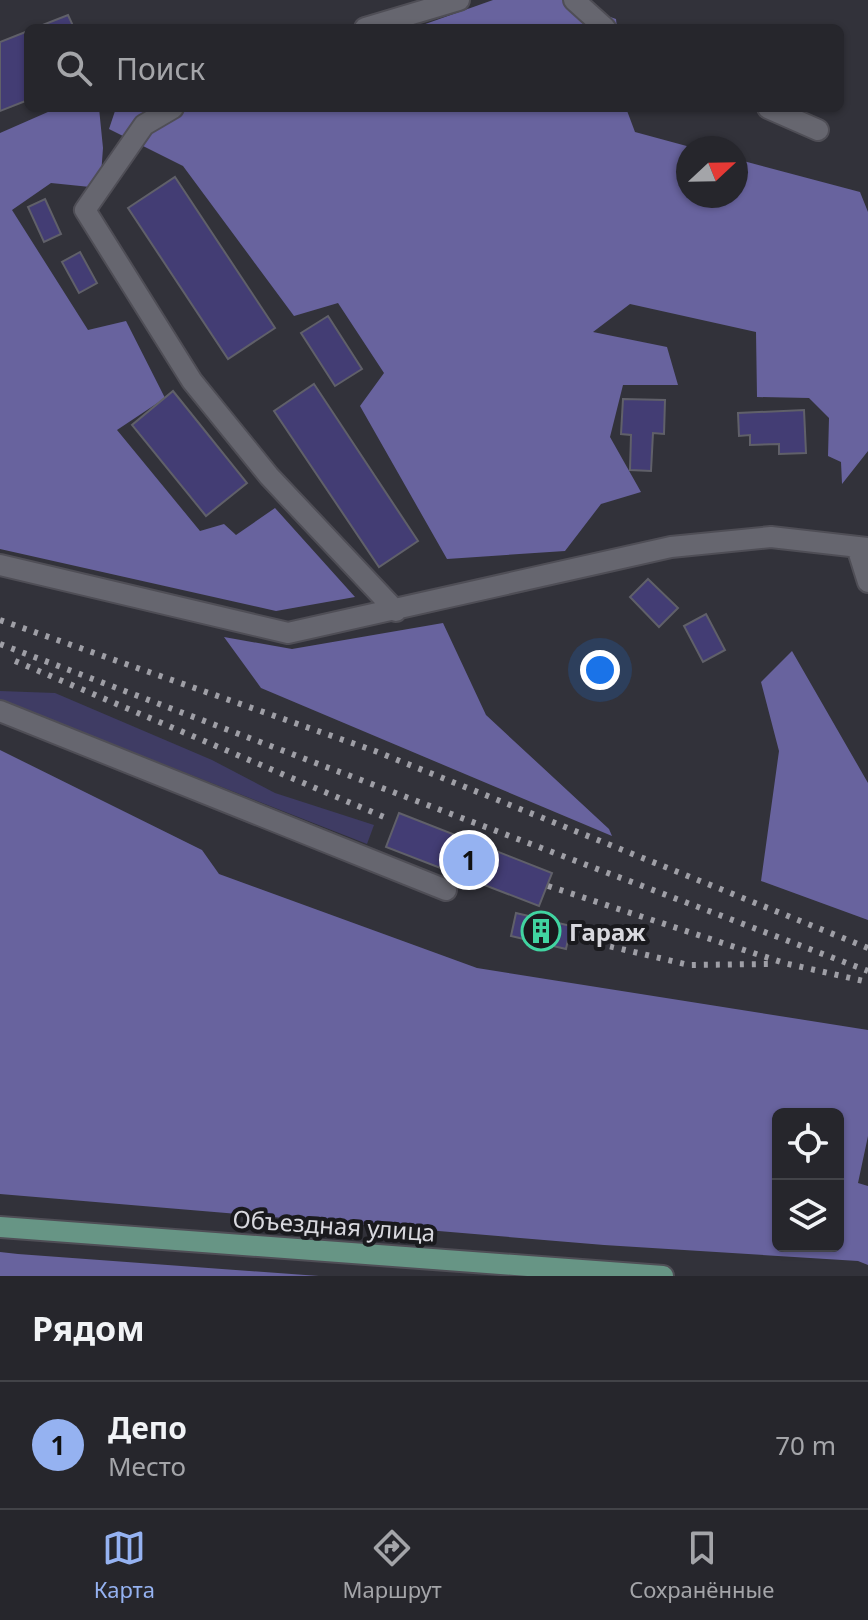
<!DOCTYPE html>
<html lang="ru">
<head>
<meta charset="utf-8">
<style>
	:root { --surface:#26262c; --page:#323238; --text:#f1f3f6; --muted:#a4a5a9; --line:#424348; --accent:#95b2f1 }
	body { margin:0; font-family:"Noto Sans",sans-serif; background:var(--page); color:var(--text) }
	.controls { position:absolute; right:24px; bottom:24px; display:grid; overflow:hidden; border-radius:12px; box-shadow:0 2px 6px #0004 }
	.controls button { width:72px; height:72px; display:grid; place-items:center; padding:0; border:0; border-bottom:2px solid var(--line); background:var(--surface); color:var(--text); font:40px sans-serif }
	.compass { position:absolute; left:676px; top:136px; width:72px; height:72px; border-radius:50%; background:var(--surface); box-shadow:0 2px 6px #0004; rotate:68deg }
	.you { position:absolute; left:600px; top:670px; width:28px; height:28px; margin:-20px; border:6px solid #fff; border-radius:50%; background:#1a73e8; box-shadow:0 0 0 12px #1a73e833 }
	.badge { display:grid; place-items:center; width:52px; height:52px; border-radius:50%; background:var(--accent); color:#111; font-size:26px; font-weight:700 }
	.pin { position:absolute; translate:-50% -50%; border:4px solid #fff; box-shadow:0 2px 8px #0006 }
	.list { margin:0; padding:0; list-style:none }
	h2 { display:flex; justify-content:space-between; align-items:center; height:104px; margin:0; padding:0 32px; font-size:34px }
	h2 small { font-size:26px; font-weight:400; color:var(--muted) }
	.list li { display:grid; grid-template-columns:52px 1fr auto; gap:24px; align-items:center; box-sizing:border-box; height:128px; padding:0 32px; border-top:2px solid var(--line) }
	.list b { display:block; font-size:30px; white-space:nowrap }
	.list p { margin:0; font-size:26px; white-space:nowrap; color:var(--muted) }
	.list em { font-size:26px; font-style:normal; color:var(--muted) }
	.icon { flex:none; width:44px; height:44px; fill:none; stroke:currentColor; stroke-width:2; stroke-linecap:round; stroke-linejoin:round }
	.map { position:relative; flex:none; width:868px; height:1276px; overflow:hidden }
	.search { position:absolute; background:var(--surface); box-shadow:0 2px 6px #0004; left:24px; right:24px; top:24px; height:88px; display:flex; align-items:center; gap:20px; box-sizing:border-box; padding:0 28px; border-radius:12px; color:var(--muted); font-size:30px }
	.sheet { height:232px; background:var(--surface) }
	nav { display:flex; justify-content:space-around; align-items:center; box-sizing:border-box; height:112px; border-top:2px solid var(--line); background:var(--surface); font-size:22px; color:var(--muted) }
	nav a { display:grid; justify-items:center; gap:4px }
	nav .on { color:var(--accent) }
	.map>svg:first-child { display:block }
	.green { fill:#3f3c64 }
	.forest { fill:#68639e; fill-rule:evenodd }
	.building { fill:#433d74; stroke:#606069; stroke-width:2 }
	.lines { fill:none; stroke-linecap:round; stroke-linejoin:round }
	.minor-casing { stroke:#4f4e56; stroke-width:24 }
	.major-casing { stroke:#4f4e56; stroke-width:24 }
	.minor { stroke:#66666f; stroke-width:20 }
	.major { stroke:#679585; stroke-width:20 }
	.rail { stroke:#9f9fa6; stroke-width:6; stroke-dasharray:4 8; stroke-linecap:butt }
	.labels { text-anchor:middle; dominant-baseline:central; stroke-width:8; stroke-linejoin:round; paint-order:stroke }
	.poi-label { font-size:24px; font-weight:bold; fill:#d8d8de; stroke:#1a1a1e; text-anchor:start }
	.street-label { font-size:24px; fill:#d8d8de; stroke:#1a1a1e }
</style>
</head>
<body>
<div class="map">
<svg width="868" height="1276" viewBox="0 0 868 1276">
	<rect width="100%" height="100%" fill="#32323a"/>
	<path class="green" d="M0,691L55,693L212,760L275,793L374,825L367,844L0,700Z"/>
	<path class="forest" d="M493,0H562L616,19L617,28H414Z
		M57,108H99L103,148L100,188L51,183L12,210L88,330L126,321L165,398L117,430L200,531L224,524L236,535L275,508L355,597L276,611L0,549V133Z
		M116,108H626L635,132L694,148H688V196H736V159L860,192L868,212V451L842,484L841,462L828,456L829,418L809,398L757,397L756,332L630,304L593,332L667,347L678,385H623L610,437L641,492L601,504L565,551L447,559L360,406L384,373L338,303L294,316L183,166L109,129Z
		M443,623L486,715L609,829L612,836L261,688L224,637L292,649Z
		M792,651L868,783V920L761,881L779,751L761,682Z
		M0,750L202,850L219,874L477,968L868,1030V1136L858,1183L868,1186V1265L858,1261L604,1245L0,1194ZM778,1114H838V1246H778Z
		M0,1252L18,1254L319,1276H0Z"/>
	<path class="building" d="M68,15L74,28H35Z
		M28,31V100L0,111V42Z
		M175,177L275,328L228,359L128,208Z
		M45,199L61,234L44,242L28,207Z
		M80,252L97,283L79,293L62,262Z
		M328,316L362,369L335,386L301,333Z
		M314,384L418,541L379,567L274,411Z
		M173,391L247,483L206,516L132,425Z
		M623,399L665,400L664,434L653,433L651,471L630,470L631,435L621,434Z
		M804,410L806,453L779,454V444L750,445V435L739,436L738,413Z
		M648,579L678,608L659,627L630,597Z
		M706,614L725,650L703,662L684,626Z
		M399,813L552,873L539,906L386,847Z
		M516,913L571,926L566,949L511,936Z"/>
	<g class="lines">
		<g class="minor-casing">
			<path id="minor" d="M574,0L605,28
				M365,28L459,0
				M173,108L144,125L85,210L192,381L269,476L396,611
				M768,108L818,130
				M857,547L868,582
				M0,565L288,633L671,547L771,537L868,548
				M0,711L446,890"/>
		</g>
		<g class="major-casing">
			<path id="major" d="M0,1227L663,1276"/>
		</g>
		<use href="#minor" class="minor"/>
		<use href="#major" class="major"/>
		<path class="rail" d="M0,620L375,751L868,948
			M0,644L868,971
			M15,661L384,817
			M548,886L784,963L868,982
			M575,938L689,965L768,964"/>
	</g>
	<defs>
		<g id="building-ring" transform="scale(2)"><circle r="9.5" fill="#1a1a1e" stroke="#41d4a1" stroke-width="1.5"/><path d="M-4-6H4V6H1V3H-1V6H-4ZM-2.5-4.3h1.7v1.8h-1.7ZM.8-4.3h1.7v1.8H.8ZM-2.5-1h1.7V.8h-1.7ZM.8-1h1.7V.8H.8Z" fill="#41d4a1"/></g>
	</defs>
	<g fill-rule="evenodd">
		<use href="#building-ring" x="541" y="931"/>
	</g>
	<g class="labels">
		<g class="poi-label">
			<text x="569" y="931">Гараж</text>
		</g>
		<g class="street-label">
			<text transform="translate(334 1225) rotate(4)">Объездная улица</text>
		</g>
	</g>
</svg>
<div class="controls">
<button><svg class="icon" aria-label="locate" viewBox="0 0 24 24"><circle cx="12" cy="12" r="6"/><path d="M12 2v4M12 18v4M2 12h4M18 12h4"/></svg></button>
<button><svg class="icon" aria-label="layers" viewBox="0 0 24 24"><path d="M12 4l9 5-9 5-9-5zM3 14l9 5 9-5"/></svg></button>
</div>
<svg class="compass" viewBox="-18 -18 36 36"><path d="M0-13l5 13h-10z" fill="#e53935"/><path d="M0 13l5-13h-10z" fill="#a4a5a9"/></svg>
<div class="you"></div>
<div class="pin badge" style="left:469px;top:860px">1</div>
<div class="search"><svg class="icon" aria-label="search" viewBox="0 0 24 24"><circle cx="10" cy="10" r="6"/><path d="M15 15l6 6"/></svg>Поиск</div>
</div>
<section class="sheet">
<h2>Рядом<small></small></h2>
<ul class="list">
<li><span class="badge">1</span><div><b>Депо</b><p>Место</p></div><em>70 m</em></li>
</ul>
</section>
<nav>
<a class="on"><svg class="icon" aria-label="map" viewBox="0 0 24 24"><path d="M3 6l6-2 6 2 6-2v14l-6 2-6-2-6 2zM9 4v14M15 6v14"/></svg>Карта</a>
<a><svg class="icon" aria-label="directions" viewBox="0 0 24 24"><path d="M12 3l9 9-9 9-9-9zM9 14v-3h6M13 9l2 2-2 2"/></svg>Маршрут</a>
<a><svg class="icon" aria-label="saved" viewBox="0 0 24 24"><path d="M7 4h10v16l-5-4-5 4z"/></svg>Сохранённые</a>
</nav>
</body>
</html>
